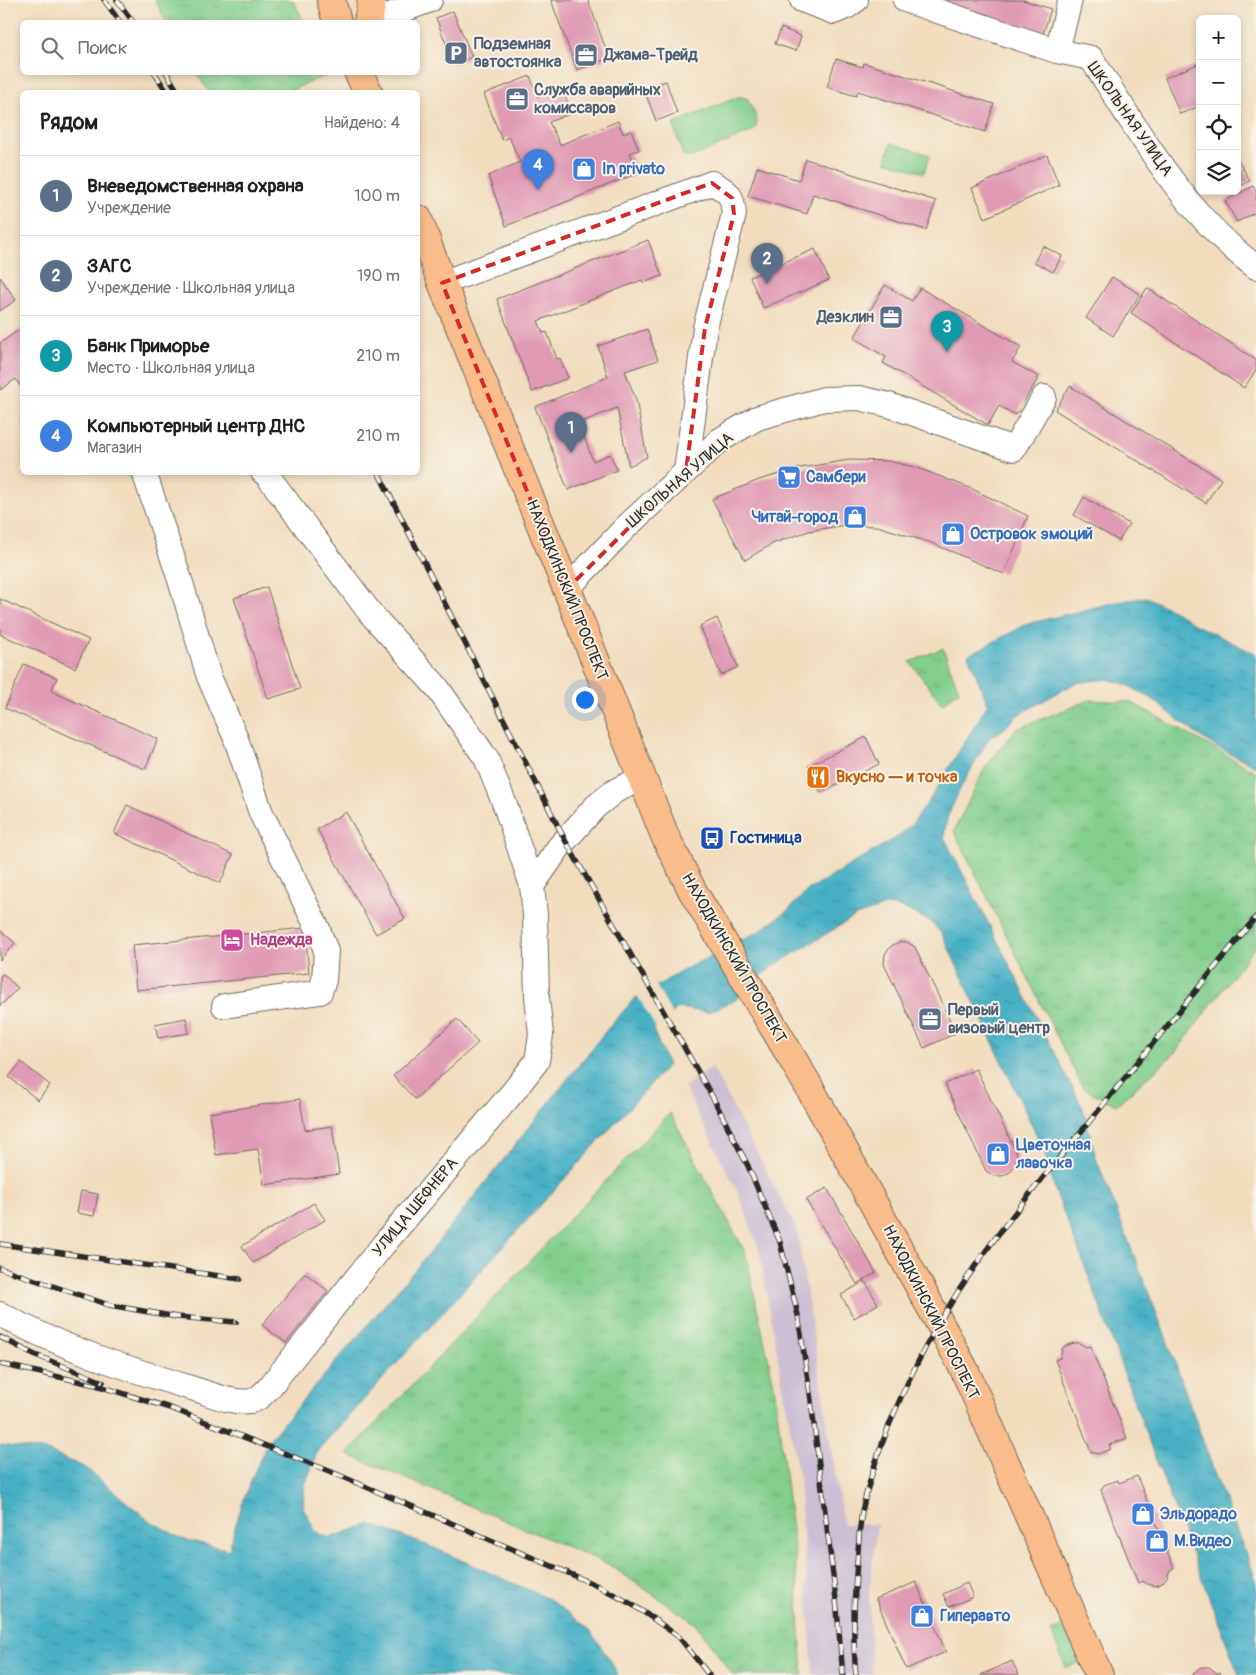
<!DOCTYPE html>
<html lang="ru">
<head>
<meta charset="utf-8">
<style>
	:root { --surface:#fff; --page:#f6f6f6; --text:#202124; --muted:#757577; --line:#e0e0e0; --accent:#2563eb }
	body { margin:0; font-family:Pangolin,sans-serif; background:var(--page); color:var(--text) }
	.controls { position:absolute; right:15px; top:15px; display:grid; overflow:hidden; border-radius:8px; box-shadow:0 2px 8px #0003 }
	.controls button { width:45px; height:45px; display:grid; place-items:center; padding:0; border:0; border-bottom:1px solid var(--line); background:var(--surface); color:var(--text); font:25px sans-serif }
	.you { position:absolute; left:584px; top:699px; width:18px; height:18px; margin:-12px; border:4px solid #fff; border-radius:50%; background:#1a73e8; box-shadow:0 0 0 8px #1a73e833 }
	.badge { display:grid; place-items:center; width:32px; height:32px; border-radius:50%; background:var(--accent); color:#fff; font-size:16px; font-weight:700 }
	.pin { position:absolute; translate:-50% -41px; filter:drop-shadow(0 1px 2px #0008) }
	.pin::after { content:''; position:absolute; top:26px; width:18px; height:15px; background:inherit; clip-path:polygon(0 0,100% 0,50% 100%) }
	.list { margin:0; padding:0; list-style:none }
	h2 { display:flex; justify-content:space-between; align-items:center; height:65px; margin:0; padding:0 20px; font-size:21px }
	h2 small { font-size:16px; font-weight:400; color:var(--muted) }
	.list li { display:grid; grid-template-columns:32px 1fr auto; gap:15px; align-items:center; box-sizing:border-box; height:80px; padding:0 20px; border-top:1px solid var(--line) }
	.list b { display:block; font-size:19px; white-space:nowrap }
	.list p { margin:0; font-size:16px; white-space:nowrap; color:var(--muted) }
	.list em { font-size:16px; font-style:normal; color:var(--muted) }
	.icon { flex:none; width:28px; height:28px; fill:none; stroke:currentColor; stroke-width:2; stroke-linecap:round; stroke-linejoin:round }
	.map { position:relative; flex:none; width:1256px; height:1675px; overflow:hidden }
	.search { position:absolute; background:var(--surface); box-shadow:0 2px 8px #0003; left:20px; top:20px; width:400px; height:55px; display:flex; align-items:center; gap:12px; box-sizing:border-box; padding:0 18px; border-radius:8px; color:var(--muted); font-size:19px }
	.panel { position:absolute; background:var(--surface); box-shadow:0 2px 8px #0003; left:20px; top:90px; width:400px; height:385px; border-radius:8px }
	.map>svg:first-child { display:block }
	.railway { fill:#ccbed3 }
	.grass { fill:url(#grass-tufts); stroke:#567d5c }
	.pitch { fill:#82cf8e; stroke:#567d5c }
	.water { fill:url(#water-ripples); stroke:#396e78 }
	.pier { fill:#f1ddbe }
	.building { fill:#e09ab4 }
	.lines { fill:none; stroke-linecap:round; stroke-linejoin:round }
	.minor-casing { stroke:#70695e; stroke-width:26 }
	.major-casing { stroke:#70695e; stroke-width:30 }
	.minor { stroke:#fff; stroke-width:24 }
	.major { stroke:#f9bc8a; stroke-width:28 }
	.rail-casing { stroke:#2b2b2b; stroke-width:5.5 }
	.rail { stroke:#f7f3e8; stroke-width:4; stroke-dasharray:11; stroke-linecap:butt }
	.marked { fill:none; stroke:#d62828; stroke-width:4; stroke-dasharray:10 6; stroke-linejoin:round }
	.labels { text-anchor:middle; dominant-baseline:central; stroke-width:4; stroke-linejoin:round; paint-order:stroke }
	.service-label { font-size:16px; font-weight:bold; fill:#4e5e75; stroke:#f7f3e8; text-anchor:start }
	.street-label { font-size:16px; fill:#2b2b2b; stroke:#f7f3e8 }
	.shop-label { font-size:16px; font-weight:bold; fill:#366cbe; stroke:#f7f3e8; text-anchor:start }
	.food-label { font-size:16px; font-weight:bold; fill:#c56008; stroke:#f7f3e8; text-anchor:start }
	.transit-label { font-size:16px; font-weight:bold; fill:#164399; stroke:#f7f3e8; text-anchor:start }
	.hotel-label { font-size:16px; font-weight:bold; fill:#b23c85; stroke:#f7f3e8; text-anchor:start }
</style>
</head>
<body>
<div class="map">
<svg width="1256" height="1675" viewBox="0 0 1256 1675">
	<defs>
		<pattern id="grass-tufts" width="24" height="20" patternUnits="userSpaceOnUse" patternTransform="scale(1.25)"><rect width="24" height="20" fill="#82cf8e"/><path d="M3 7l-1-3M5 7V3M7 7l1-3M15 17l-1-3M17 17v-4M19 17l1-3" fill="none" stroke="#70b27b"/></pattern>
		<pattern id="water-ripples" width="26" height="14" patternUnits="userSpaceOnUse" patternTransform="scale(1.25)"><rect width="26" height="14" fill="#47b0c5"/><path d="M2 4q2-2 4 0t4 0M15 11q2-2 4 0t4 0" fill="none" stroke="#3b8fa0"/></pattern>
	</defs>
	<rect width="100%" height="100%" fill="#f7f3e8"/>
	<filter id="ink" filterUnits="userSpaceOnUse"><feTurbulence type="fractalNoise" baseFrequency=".02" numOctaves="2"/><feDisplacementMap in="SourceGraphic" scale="10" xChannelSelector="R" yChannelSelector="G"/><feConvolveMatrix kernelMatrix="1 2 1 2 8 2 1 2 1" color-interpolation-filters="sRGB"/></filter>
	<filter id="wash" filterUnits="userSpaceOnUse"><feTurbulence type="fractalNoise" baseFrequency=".0096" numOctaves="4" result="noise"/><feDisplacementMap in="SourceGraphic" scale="20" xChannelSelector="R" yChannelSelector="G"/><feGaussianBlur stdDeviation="1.12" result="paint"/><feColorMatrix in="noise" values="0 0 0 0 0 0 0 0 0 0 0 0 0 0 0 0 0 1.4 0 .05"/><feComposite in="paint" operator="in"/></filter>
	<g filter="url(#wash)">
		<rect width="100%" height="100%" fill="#f1ddbe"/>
		<path class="railway" d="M712,1067L797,1230L843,1524H877L869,1593L872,1675H813L799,1479L759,1249L738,1192L684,1087Z"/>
		<path class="grass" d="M155,0H293L304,22H166Z
			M196,73H331L287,92H209Z
			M891,143L930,155L924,173L886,161Z
			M943,648L959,691L942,704L910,662Z
			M1090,700L1131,702L1256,772V945L1175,1053L1116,1105L1083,1088L954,831L985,768L1016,729Z
			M670,1113L745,1252L774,1385L795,1555L803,1675H733L695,1623L608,1564L347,1454Z
			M1072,1622L1087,1659L1066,1668L1051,1631Z"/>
		<path class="pitch" d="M738,97H743L748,99C752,109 762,123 753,131L692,157H687L683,155L674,127L675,123Z"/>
		<path class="water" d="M1146,597L1178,613L1194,624L1256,654V766L1216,747L1195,733L1151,698L1127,685L1108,679L1075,683L1018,715L1003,730L989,738L960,789L947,818L944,837L1083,1108L1096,1158L1167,1340L1217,1480L1256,1580V1675H1239L1152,1450L1086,1269L1056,1193L1044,1151L942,934L930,921L905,909L888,905L856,916L773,966L734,1001L708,1012L678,1008L653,1030L668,1065L318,1450L305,1485L303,1507L315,1531L329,1538L370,1524L434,1548L549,1599L588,1628L611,1661L618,1675H0V1445L47,1451L86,1468L147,1519L182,1539L229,1550C238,1512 252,1475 269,1440L430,1252L605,1032L634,999L689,967L758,932L786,912L808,890L899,836L913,823L930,799L988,704L968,655L1027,624L1108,604Z"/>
		<path class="pier" d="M655,984L673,1016L657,1030L637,995Z"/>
		<g id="blocks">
			<path class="building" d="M551,0H588L609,58L577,70Z
				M932,0H1023L1051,9L1042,37Z
				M453,11L472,57L454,64L436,18Z
				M781,28L801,36L796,51L775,44Z
				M836,59L863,67L864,63L994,104L985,132L858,91L856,96L827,87Z
				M1200,63V106L1180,114L1165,78Z
				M530,76L538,97L561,86L572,113L549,122L560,145L618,121L623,134L631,130L639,150L630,153L638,173L506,226L488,176L520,162L509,137L502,140L484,94Z
				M666,81L677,113L656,121L644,89Z
				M1047,155L1059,185L985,218L972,188Z
				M1237,158L1250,181L1237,188Z
				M806,159L936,201L926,230L813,194L807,214L748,196L757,167L799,180Z
				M1253,186L1256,192V212L1237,222L1225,201Z
				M648,240L662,276L643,283L642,280L538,321L543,333L547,332L557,359L560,358L568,378L532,392L497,299Z
				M1043,246L1062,256L1053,272L1034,262Z
				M815,249L829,280L763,308L750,277Z
				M0,277L16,300L0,311Z
				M1112,277L1140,294L1113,336L1086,318Z
				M885,285L912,301L920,288L1021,347L1012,362L1039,377L1016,415L999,406L988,425L883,363L886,357L854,338Z
				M1147,288L1256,360V370L1244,388L1131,313Z
				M22,328V389L16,379L0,390V343Z
				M647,329L658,360L625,371L636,400L647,457L629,466L617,408L579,423L593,461L610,454L617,470L568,490L535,407L608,377L598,346Z
				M1070,386L1221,479L1206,503L1055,410Z
				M849,460L889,461L918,468L970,488L1028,516L1004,574L929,542L877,526L845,525L809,531L774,543L745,560L712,499L759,480L800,468Z
				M1084,497L1129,524L1119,541L1074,515Z
				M267,587L300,689L268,699L234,598Z
				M0,599L89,640L75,668L0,634Z
				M717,618L738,667L721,675L700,626Z
				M24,664L57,678L51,691L158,739L145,769L5,708Z
				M866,737L879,764L821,793L808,766Z
				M127,805L233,855L220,883L114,833Z
				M346,812L405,919L376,934L317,829Z
				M305,928L309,973L136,990L132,945Z
				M0,930L15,943L0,960Z
				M899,942H907L915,947L956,1033L924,1048L884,964L885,954L891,946Z
				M3,974L18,988L0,1006V976Z
				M186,1018L189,1033L158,1038L155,1024Z
				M457,1019L478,1043L415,1099L393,1076Z
				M21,1062L50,1085L38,1100L9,1077Z
				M976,1069L1017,1154L1016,1164L1010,1172L1002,1176H994L986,1171L945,1084Z
				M300,1099L305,1130L332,1126L339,1174L264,1185L258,1149L216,1155L209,1113Z
				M827,1188L876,1273L857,1284L806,1200Z
				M81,1191L98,1194L94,1216L77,1213Z
				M314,1203L325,1220L253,1263L242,1246Z
				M305,1273L328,1291L286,1343L262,1325Z
				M865,1281L878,1304L854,1318L841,1295Z
				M1074,1343H1079L1086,1347L1090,1346L1127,1438L1109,1445L1111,1449L1098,1454L1091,1452L1055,1360L1060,1358L1062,1349L1065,1346Z
				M1137,1476L1174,1568L1170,1570L1167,1578L1164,1582L1156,1586L1147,1584L1143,1581L1138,1583L1101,1490L1104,1485L1117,1480L1119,1483Z
				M916,1582L946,1652L906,1669L876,1599Z
				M967,1583L973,1597L949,1607L943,1594Z
				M1012,1661L1019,1675H981Z
				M1204,1667H1209L1217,1673L1220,1672L1221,1675H1192L1199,1668Z"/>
		</g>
	</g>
	<g filter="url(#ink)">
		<use href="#blocks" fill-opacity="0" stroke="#70695e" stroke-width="1"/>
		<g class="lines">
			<g class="minor-casing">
				<path id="minor" d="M802,0L834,12L848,6L856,0
					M905,0L1057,51L1091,58C1139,132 1184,214 1256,267
					M376,22L390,15L430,0
					M1057,51L1070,0
					M442,283L712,183C730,192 732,195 734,214L705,328L686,471
					M144,472L181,583L209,677L235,736L261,813L318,929L326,951L324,980L320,992L224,1006
					M263,472L267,475L371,614L436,686L486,758L505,805L532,886
					M567,589L626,527L720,440L757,418L824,399L859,398L889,405L1014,449L1044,397
					M0,1314C59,1347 126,1368 191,1388C210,1393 230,1404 250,1401C258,1400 263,1394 268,1389L383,1245L513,1092L537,1061L541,1035L537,997L535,915L532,886L559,847L596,806L615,791L642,778"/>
			</g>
			<g class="major-casing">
				<path id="major" d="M331,0L337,22
					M368,22L372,0
					M358,72L368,92
					M418,219L442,283L567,589L665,836L692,890L808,1085L939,1322L965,1371L1099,1675"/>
			</g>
			<use href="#minor" class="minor"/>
			<use href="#major" class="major"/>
			<g class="rail-casing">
				<path id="rail" d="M104,0L120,22
					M117,0L133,22
					M154,72L167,92
					M166,72L178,92
					M378,472L565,840L712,1096L748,1166L780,1242L798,1315L810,1393L836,1599L843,1675
					M0,1244L240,1279
					M0,1268L109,1305L177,1317L236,1322
					M0,1337L33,1354L103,1382
					M0,1364L96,1385L173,1409L329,1471L566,1572L600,1587L633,1605L655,1620L679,1637L709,1675
					M856,1675C852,1634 854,1592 858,1551C859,1538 860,1524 862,1511C883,1420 932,1324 988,1248C1018,1207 1052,1167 1085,1127C1142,1057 1199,987 1256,917"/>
			</g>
			<use href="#rail" class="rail"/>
		</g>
	</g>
	<path class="marked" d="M712,183L732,198L734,214L705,328L686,471L567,589L442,283Z"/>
	<defs>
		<g id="parking-square" transform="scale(1.25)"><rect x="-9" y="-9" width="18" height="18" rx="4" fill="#5c6f8a" stroke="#f7f3e8"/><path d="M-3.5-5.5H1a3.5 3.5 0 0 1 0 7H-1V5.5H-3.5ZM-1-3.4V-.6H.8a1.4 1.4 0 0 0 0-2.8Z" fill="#fff"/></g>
		<g id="office-square" transform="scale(1.25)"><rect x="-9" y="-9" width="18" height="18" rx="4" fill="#5c6f8a" stroke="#f7f3e8"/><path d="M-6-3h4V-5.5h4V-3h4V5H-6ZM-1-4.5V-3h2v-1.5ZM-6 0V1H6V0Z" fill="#fff"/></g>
		<g id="shop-square" transform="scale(1.25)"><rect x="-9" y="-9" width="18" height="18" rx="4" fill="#3f7fe0" stroke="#f7f3e8"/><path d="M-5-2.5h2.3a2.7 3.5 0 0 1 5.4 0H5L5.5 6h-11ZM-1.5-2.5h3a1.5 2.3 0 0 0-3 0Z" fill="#fff"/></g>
		<g id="supermarket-square" transform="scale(1.25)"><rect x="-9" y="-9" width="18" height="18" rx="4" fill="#3f7fe0" stroke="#f7f3e8"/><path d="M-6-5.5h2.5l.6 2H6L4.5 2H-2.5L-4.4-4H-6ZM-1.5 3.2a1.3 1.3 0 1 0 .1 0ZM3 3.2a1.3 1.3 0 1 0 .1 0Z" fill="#fff"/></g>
		<g id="restaurant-square" transform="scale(1.25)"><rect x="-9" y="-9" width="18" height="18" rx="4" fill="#e8710a" stroke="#f7f3e8"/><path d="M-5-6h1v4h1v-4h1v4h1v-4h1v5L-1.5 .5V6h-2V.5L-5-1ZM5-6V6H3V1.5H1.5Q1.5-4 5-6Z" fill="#fff"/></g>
		<g id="bus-square" transform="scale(1.25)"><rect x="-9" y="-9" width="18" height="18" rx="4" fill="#1a4fb4" stroke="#f7f3e8"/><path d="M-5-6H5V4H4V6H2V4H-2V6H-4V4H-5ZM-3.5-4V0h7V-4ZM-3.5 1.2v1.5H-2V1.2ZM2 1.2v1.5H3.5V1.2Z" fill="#fff"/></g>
		<g id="hotel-square" transform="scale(1.25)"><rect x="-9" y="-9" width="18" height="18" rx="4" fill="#d1479c" stroke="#f7f3e8"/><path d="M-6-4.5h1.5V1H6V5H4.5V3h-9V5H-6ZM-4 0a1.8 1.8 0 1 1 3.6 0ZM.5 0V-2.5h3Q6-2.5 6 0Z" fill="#fff"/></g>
	</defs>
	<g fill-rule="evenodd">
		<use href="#parking-square" x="456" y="53"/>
		<use href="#office-square" x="586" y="55"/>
		<use href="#office-square" x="517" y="99"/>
		<use href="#shop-square" x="584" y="169"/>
		<use href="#office-square" x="891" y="317"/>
		<use href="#supermarket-square" x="789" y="477"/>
		<use href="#shop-square" x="855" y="517"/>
		<use href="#shop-square" x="953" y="534"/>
		<use href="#restaurant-square" x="818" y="777"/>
		<use href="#bus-square" x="712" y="838"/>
		<use href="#hotel-square" x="232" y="940"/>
		<use href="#office-square" x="930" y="1019"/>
		<use href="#shop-square" x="998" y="1154"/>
		<use href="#shop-square" x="1143" y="1514"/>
		<use href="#shop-square" x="1157" y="1541"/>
		<use href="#shop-square" x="922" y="1616"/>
	</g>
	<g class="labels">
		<g class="service-label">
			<text x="474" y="44">Подземная<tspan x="474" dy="18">автостоянка</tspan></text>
			<text x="604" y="55">Джама-Трейд</text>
			<text x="534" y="90">Служба аварийных<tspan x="534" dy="18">комиссаров</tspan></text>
			<text x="874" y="317" text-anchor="end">Дезклин</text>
			<text x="948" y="1010">Первый<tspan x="948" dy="18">визовый центр</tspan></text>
		</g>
		<g class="street-label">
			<text transform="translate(1130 119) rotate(55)">ШКОЛЬНАЯ УЛИЦА</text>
			<text transform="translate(680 480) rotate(-41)">ШКОЛЬНАЯ УЛИЦА</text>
			<text transform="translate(567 590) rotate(68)">НАХОДКИНСКИЙ ПРОСПЕКТ</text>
			<text transform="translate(734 958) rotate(60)">НАХОДКИНСКИЙ ПРОСПЕКТ</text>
			<text transform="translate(415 1207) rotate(-50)">УЛИЦА ШЕФНЕРА</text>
			<text transform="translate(931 1312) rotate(63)">НАХОДКИНСКИЙ ПРОСПЕКТ</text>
		</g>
		<g class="shop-label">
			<text x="602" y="169">In privato</text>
			<text x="806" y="477">Самбери</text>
			<text x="838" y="517" text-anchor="end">Читай-город</text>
			<text x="970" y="534">Островок эмоций</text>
			<text x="1016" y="1145">Цветочная<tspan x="1016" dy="18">лавочка</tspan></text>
			<text x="1160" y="1514">Эльдорадо</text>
			<text x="1174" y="1541">М.Видео</text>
			<text x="940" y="1616">Гиперавто</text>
		</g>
		<g class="food-label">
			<text x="836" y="777">Вкусно — и точка</text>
		</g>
		<g class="transit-label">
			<text x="730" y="838">Гостиница</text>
		</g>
		<g class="hotel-label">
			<text x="250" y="940">Надежда</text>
		</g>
	</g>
</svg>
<div class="controls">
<button>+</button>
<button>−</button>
<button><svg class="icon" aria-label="locate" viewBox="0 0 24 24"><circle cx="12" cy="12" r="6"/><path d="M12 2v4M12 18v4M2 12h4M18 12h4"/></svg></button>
<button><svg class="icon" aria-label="layers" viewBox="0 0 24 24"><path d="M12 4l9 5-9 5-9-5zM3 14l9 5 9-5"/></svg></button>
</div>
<div class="you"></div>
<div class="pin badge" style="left:571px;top:453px;background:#5c6f8a">1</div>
<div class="pin badge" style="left:767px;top:284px;background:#5c6f8a">2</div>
<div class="pin badge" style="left:947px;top:352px;background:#0f9aa8">3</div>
<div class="pin badge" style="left:538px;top:190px;background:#3f7fe0">4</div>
<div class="search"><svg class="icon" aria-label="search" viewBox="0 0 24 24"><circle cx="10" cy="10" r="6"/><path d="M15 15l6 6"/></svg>Поиск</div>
<section class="panel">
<h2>Рядом<small>Найдено: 4</small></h2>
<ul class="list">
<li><span class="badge" style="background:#5c6f8a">1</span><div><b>Вневедомственная охрана</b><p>Учреждение</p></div><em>100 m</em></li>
<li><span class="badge" style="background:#5c6f8a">2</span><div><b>ЗАГС</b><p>Учреждение · Школьная улица</p></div><em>190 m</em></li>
<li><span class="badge" style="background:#0f9aa8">3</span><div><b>Банк Приморье</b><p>Место · Школьная улица</p></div><em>210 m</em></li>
<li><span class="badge" style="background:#3f7fe0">4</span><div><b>Компьютерный центр ДНС</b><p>Магазин</p></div><em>210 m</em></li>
</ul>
</section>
</div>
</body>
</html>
